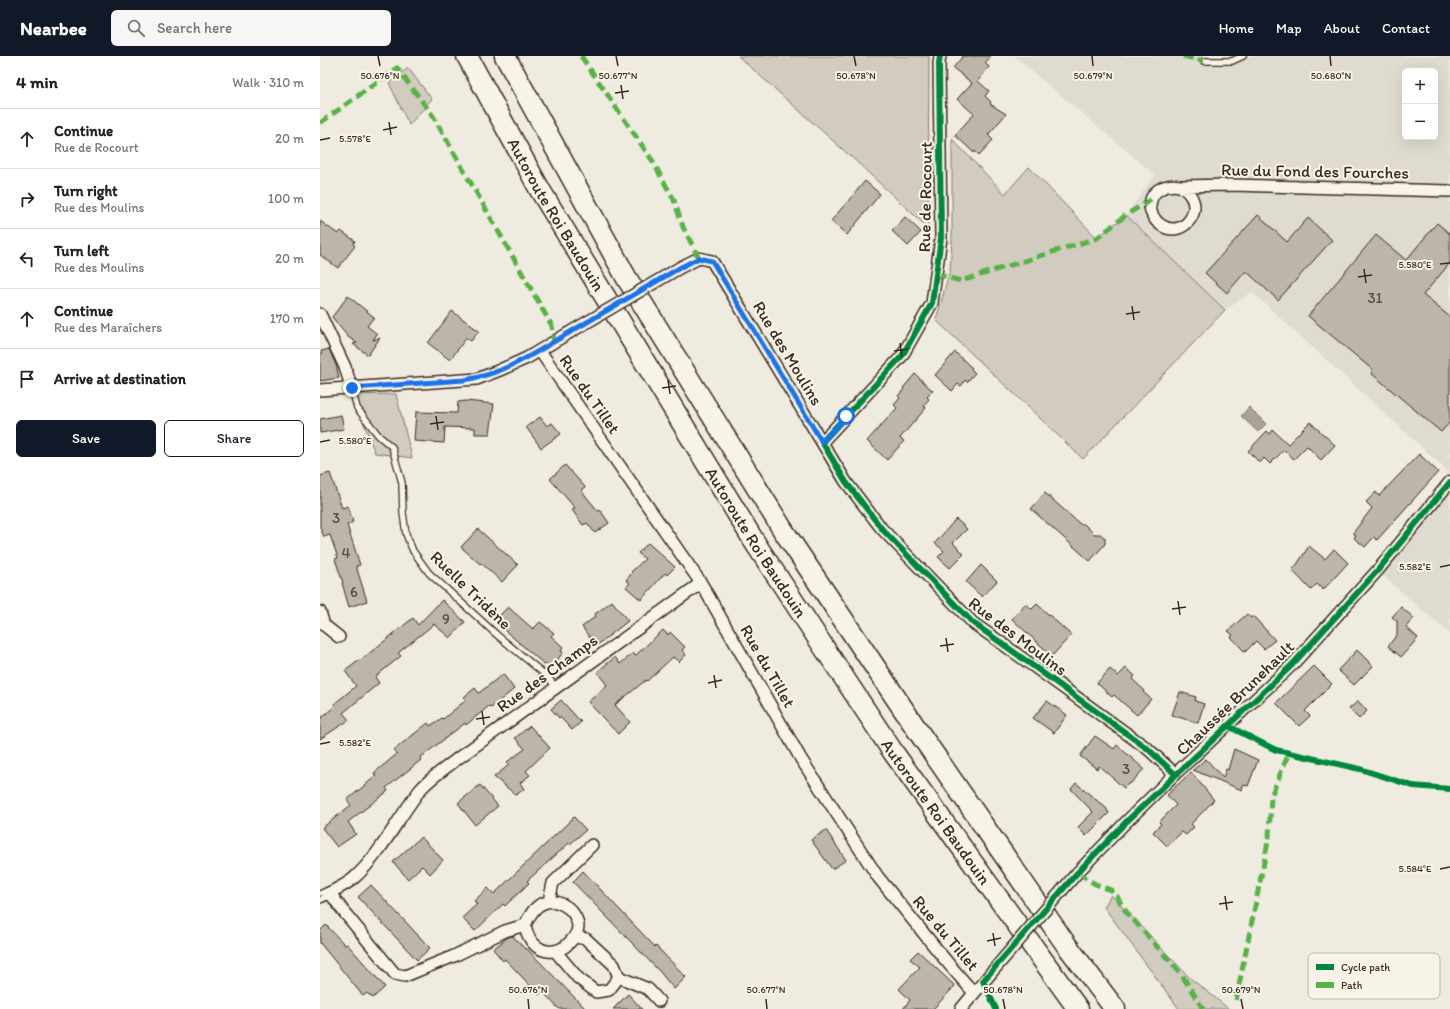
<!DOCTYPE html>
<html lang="en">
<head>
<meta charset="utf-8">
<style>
	:root { --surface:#fff; --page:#f6f6f6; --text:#222; --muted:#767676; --line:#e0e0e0; --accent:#111827 }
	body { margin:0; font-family:Itim,sans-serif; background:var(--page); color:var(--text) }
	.controls { position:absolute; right:12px; top:12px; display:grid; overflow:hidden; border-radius:6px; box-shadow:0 4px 16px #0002 }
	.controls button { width:36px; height:36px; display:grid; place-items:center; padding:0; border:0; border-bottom:1px solid var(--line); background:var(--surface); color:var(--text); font:20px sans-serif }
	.stop { position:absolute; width:12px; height:12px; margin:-9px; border:3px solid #1a73e8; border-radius:50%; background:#fff }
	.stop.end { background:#1a73e8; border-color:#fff; box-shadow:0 1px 4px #0008 }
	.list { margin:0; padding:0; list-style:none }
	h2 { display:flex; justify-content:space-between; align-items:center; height:52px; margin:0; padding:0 16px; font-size:17px }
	h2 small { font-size:13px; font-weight:400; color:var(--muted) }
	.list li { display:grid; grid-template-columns:26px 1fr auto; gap:12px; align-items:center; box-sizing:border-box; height:60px; padding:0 16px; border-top:1px solid var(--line) }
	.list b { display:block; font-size:15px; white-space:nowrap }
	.list p { margin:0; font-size:13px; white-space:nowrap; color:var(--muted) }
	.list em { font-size:13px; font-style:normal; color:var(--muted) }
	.actions { display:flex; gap:8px; padding:12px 16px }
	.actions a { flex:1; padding:9px 0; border:1px solid var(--accent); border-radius:6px; text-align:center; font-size:14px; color:var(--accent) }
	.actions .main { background:var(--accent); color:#fff }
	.icon { flex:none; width:22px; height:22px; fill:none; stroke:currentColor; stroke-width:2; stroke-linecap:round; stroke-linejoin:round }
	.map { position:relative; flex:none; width:1130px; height:953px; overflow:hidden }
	header { display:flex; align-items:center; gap:24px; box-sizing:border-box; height:56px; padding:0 20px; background:var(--accent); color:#fff }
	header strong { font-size:19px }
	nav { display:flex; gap:22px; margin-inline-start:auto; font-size:14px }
	.search { width:280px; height:36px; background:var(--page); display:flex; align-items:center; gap:10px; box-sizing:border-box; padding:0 14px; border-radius:6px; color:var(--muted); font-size:15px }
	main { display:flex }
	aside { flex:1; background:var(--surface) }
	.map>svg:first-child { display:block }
	.built { fill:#e0dbd0; fill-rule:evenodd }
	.green { fill:#d1cbc0; stroke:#867a6f }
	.water { fill:#aaa296; stroke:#7e7266 }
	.building { fill:#bdb5aa; stroke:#3b2a1e }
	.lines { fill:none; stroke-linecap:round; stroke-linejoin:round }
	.service-casing { stroke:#3b2a1e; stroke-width:8 }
	.minor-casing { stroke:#3b2a1e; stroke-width:14 }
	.motorway-casing { stroke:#3b2a1e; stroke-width:23 }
	.service { stroke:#f7f3e8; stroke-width:5.5 }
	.minor { stroke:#f7f3e8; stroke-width:11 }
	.motorway { stroke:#f7f3e8; stroke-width:20 }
	.minor-bridge-casing { stroke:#3b2a1e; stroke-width:14; stroke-linecap:butt }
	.minor-bridge { stroke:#f7f3e8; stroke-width:11 }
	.quiet { stroke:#57b245; stroke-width:5; stroke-dasharray:10 5; stroke-linecap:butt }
	.cycleway-casing { stroke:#f7f3e8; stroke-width:8 }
	.cycleway { stroke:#00873e; stroke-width:6 }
	.route { stroke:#1a73e8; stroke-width:5 }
	.ticks { fill:none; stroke:#3b2a1e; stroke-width:1.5 }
	.labels { text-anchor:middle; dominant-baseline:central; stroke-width:4; stroke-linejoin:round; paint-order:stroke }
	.number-label { font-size:15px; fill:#5c4d41 }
	.street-label { font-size:17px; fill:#3b2a1e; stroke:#f7f3e8 }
	.key { fill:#f7f3e8; stroke:#bfb7ab; stroke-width:1 }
	.key-label { font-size:11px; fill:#3b2a1e }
	.ticks-label { font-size:10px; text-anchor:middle; fill:#3b2a1e; stroke:#f7f3e8; stroke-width:4; stroke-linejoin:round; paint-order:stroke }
</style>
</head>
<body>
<header>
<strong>Nearbee</strong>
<div class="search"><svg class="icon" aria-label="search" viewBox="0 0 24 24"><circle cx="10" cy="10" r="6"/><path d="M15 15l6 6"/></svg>Search here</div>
<nav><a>Home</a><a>Map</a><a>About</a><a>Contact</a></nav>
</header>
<main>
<aside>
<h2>4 min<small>Walk · 310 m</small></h2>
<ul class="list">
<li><svg class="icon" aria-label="ahead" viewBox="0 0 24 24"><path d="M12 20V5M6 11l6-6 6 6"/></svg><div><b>Continue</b><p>Rue de Rocourt</p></div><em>20 m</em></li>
<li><svg class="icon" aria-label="right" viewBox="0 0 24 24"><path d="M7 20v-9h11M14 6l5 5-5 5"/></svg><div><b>Turn right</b><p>Rue des Moulins</p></div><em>100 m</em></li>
<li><svg class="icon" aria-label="left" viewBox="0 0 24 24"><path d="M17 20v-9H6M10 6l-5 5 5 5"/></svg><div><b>Turn left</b><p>Rue des Moulins</p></div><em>20 m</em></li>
<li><svg class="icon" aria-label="ahead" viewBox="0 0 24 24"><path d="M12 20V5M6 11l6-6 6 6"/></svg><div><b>Continue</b><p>Rue des Maraîchers</p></div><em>170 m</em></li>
<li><svg class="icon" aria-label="arrive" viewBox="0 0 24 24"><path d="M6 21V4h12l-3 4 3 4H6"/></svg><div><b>Arrive at destination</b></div></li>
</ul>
<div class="actions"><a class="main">Save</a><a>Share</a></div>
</aside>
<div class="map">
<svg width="1130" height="953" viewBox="0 0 1130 953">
	<rect width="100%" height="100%" fill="#efebe0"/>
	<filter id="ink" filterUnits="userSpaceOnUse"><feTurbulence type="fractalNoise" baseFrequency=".025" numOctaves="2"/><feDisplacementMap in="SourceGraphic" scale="8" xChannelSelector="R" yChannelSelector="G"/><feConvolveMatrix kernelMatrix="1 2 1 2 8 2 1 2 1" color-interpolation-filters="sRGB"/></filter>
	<g filter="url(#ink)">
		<path class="built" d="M694,0H1130V417L932,236L905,254L806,159L835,119ZM1085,15H1115V81H1085Z
			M1130,433V578L1062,519L1107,464Z"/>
		<path class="green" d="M418,0H609L608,172L539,108Z
			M88,12L112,43L89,69L69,27Z
			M632,83L685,138L709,111L777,182L806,159L905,254L763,403L616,264L630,214L632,182Z
			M76,338L92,402L55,397L33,339Z
			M791,839L870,922L909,953H859L784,851Z"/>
		<path class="water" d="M929,351L946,368L938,376L921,360Z"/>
		<path class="building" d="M643,0H671L665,7L669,11L658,25L669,35L665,40L671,46L670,48L686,58L668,79L673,84L659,99L655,95L654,97L635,79L654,58L637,43L652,27L633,12Z
			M545,125L560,138L527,179L511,165Z
			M938,159L967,186L988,162L1012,184L958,244L926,215L907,237L885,217Z
			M585,161L601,176L588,190L572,175Z
			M0,165L18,178L21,175L35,185L33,188L35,190L18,212L0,199Z
			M1117,167L1130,178V207L1103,239L1130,261V366L1121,376L1051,317L1053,314L988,260L1056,179L1086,204Z
			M28,240L54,261L47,270L57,278L53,284L60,282L48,299L33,288L37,287L28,281L12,261Z
			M132,255L159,275L151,285L146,282L130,304L108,287Z
			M9,293L16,309L19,322L0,325V298H2L1,295Z
			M635,296L652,312L651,313L655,317L647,326L645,324L641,330L638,328L632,335L615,319Z
			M595,318L613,335L607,341L609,343L603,350L606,352L580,382L584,385L567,404L547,385L577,352L574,349L580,342L578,340L584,333L583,332Z
			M146,345L174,348L170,378H155V372L125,371L124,387L94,385L96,356L137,357L138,346Z
			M21,359L24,373L0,377V363Z
			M220,361L227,370L232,367L241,378L221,392L206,371Z
			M990,366L1015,389L1001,404L987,390L974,403L964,394L950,408L944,402L940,407L928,395L947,375L950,378L953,374L968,388Z
			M1099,398L1118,416L1057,484L1054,481L1045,491L1034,482L1036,479L1033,477L1052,452L1046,446L1056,436L1059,440Z
			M245,409L265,431L261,434L278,455L280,454L289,467L275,477L267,467L263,469L252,454L255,452L230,423Z
			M10,417L22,452L28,450L33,466L27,469L40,509L36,510L47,545L29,551L22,527H23L15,503L18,502L10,479L4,481L0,471V420Z
			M725,437L760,468H764L774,478H780L785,482V488L770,505L711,453Z
			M636,463L647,473L633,487L644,498L630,512L618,501L624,495L615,487Z
			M158,473L198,509L182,526L161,507L160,508L141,491Z
			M328,487L355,511L347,519L345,517L321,544L306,531L310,527L306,524L312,517L311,516L325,503L318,497Z
			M989,490L1005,503L1014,493L1028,507L1003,534L997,528L991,534L972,514L976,510Z
			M661,509L677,525L662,541L646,526Z
			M122,544L145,566L130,582L114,568L78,597L81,600L55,621L59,627L23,657L29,664L0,683V663L15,650L14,648L36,630L25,615L41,603V604L93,562L98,569Z
			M292,545L308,565L276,590L262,571L276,560L275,558Z
			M705,548L712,553L717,548L751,579L732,600L692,563Z
			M188,551L213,573L220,566L234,577L231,580L243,591L241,595L243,596L232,612L225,607L224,608L183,573L175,564Z
			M1081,551L1094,562L1086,571L1098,582L1081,601L1068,590L1077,579V565L1072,561Z
			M927,558L931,562L933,560L955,584L944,593L936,585L925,596L911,581L913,579L908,575Z
			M343,574L348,579L350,576L365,591L362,594L366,599L359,606L353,601L327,625L326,624L295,649L310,666L298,678L268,646L287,629L277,616L295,601L300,608L313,597L315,600Z
			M1037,594L1053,610L1034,629L1018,614Z
			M994,610L1012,628L985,655L990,660L979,670L956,647Z
			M806,612L815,620L812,623L824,634L823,636L831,643L817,659L794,639L792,641L777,627L790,613L798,620Z
			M183,618L194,633L171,652L169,650L146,669L145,667L100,702L101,704L66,732L68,735L28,766L36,778L17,791L2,772L31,749L27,744L56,720L54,717L77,698L74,694L108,667L110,670L122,662L123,663L146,644L144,641L155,632L159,637Z
			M860,636L876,641L875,645L884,648L878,667L852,659Z
			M241,644L261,666L252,674L240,661L239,662L231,653Z
			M727,645L747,659L734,677L713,662Z
			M1038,645L1047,655L1039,663L1029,653Z
			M210,670L230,692L206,715L210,719L200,727L204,733L196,739L174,721L189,709L187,706L205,693L195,682Z
			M775,680L794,693L797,689L824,713L810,728L809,727L804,732L779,710L777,713L760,700Z
			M914,693L938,704L928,730L923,729L922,734L873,714L886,703L903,722L906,713L908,714Z
			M871,716L894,744L871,768L874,771L866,779L862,776L847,790L833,776L841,768L839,766L856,749L847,739Z
			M756,727L786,752L789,757L766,780L758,771L773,756L751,733Z
			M160,729L178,750L155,769L138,747Z
			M254,761L266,774L250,788L249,787L207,825L209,827L185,850L183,848L155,875L142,862L157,848L154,845L168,832L174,838Z
			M506,774L526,804L512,813L491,784Z
			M101,781L123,804L110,818L102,810L88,823L73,806Z
			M263,815L335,891L336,890L366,921L354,933L340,916L253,826Z
			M51,829L110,892L97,904L38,841Z
			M6,869L25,889L27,888L65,931L53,942L47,937L43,940L0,887V875Z
			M193,880L205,893L206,892L266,953H239L222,935L219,939L185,903L183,905L173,893L188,881Z
			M598,895L635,930L613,953H583L590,944L579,933L600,911L590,903Z
			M308,938L322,953H293Z"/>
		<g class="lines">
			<g class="service-casing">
				<path id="service" d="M884,5H912L923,0
					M32,333L37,352L59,380L72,391L82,427L83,457L86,478L93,495L109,517L177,579L228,621L236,632"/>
			</g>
			<g class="minor-casing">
				<path id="minor" d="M860,130C891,148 864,185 841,169C835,165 831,158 830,151C830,134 846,127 860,130L911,129L1130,135
					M361,211L379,202L392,205L526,426L562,473L653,567L680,586L828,693L855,718
					M0,258L25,311L32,333
					M220,295L381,527L481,703L558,821L627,906L654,937
					M0,334L157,323L180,314L207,302L247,278
					M502,386L582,300L612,247L621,182L619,7L620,0
					M0,556L4,569L19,581
					M757,817L806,766L855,718L972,609L1058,514L1130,426
					M10,837L24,856L75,918L85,920L134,900L185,875L205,869C206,873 207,878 209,881C218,898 237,900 250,886C254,882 258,877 258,870C256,851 233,838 217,851C211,856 208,863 205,869
					M0,841C11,836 25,830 34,822C61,798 78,762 100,734C109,723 126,712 137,703L381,527
					M229,845L233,827L272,789
					M236,896L258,922L276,936L289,934L299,921L294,909L266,883L256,881
					M299,921L328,933L339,945
					M641,953L671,917"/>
			</g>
			<g class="motorway-casing">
				<g id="motorway">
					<path id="s1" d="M147,0L220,134L437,490L573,696L758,953"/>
					<path d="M185,0L306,221L463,474L600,678L745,887L795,953"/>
				</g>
			</g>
			<use href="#service" class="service"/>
			<use href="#minor" class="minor"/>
			<use href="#motorway" class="motorway"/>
			<g class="minor-bridge-casing">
				<path id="minor-bridge" d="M247,278L361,211
					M671,917L757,817"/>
			</g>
			<use href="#minor-bridge" class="minor-bridge"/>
			<path class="quiet" d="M261,0L332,104L354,144L363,171L379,202
				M863,0L884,5
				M0,67L77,12L113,60L232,270L234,286
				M616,218L641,225L777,182L806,159L832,143
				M759,816C770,827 779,830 794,835L804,853L862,919L883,953
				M0,840L1,841
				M916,944L949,781L951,740L969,697"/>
			<g class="cycleway-casing">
				<path id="cycleway" d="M620,0L619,7L621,182L612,247L582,300L502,386L526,426L562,473L653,567L680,586L828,693L855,718
					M908,670L956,694L1040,713L1093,730L1130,733
					M676,953L663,925L757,817L806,766L972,609L1058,514L1130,426"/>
			</g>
			<use href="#cycleway" class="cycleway"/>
		</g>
	</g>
	<g class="lines" filter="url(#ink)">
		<path class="route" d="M32,332L144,324C184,319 218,295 252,275C288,254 325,232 361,211L379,202L392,205L502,386L526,360"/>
	</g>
	<path class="ticks" d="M58,0L60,10M296,0L298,10M534,0L536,10M772,0L773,10M1010,0L1011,10M301,29L303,43M295,37L309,35M69,66L71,79M63,74L77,71M0,84L10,82M1120,208L1130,207M1044,213L1046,227M1038,221L1052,219M812,250L814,264M806,258L820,256M580,287L582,301M574,295L588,293M348,324L350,338M342,332L356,330M116,360L118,374M110,368L124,366M0,386L10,384M1120,511L1130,509M858,545L860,559M852,553L866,551M626,582L628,596M620,590L634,588M394,619L396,632M388,627L402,624M162,655L164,669M156,663L170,661M0,688L10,686M1120,813L1130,811M905,840L907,854M899,848L913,846M673,877L675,890M667,885L681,882M208,943L209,953M446,943L447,953M683,943L685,953M921,943L923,953"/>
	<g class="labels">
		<g class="number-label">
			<text x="1055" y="242">31</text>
			<text x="16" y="462">3</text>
			<text x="26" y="497">4</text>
			<text x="34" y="536">6</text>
			<text x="126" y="563">9</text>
			<text x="806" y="713">3</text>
		</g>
		<g class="street-label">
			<text transform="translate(995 115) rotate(1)">Rue du Fond des Fourches</text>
			<text transform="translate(605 141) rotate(-89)">Rue de Rocourt</text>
			<text stroke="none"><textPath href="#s1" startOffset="182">Autoroute Roi Baudouin</textPath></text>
			<text transform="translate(468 297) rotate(59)">Rue des Moulins</text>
			<text transform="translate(270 338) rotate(55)">Rue du Tillet</text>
			<text stroke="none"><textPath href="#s1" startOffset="566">Autoroute Roi Baudouin</textPath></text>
			<text transform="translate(151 534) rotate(44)">Ruelle Tridène</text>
			<text transform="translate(698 580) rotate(37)">Rue des Moulins</text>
			<text transform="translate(448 610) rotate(60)">Rue du Tillet</text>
			<text transform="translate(227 617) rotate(-36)">Rue des Champs</text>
			<text transform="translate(915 642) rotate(-44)">Chaussée Brunehault</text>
			<text stroke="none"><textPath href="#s1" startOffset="890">Autoroute Roi Baudouin</textPath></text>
			<text transform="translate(626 877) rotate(50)">Rue du Tillet</text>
		</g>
	</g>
	<rect x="988" y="897" width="132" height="46" rx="6" class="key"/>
	<rect x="996" y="908" width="18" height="6" fill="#00873e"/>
	<rect x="996" y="926" width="18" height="6" fill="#57b245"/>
	<g class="key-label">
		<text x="1021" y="915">Cycle path</text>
		<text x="1021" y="933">Path</text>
	</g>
	<g class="ticks-label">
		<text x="60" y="23">50.676°N</text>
		<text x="298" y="23">50.677°N</text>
		<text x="536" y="23">50.678°N</text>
		<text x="773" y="23">50.679°N</text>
		<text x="1011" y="23">50.680°N</text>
		<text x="35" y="86">5.578°E</text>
		<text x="1095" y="212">5.580°E</text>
		<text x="35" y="388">5.580°E</text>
		<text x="1095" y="514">5.582°E</text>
		<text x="35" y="690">5.582°E</text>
		<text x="1095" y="816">5.584°E</text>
		<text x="208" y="937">50.676°N</text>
		<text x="446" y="937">50.677°N</text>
		<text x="683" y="937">50.678°N</text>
		<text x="921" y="937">50.679°N</text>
	</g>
</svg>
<div class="controls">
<button>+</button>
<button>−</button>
</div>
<div class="stop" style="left:526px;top:360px"></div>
<div class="stop end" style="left:32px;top:332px"></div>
</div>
</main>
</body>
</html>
